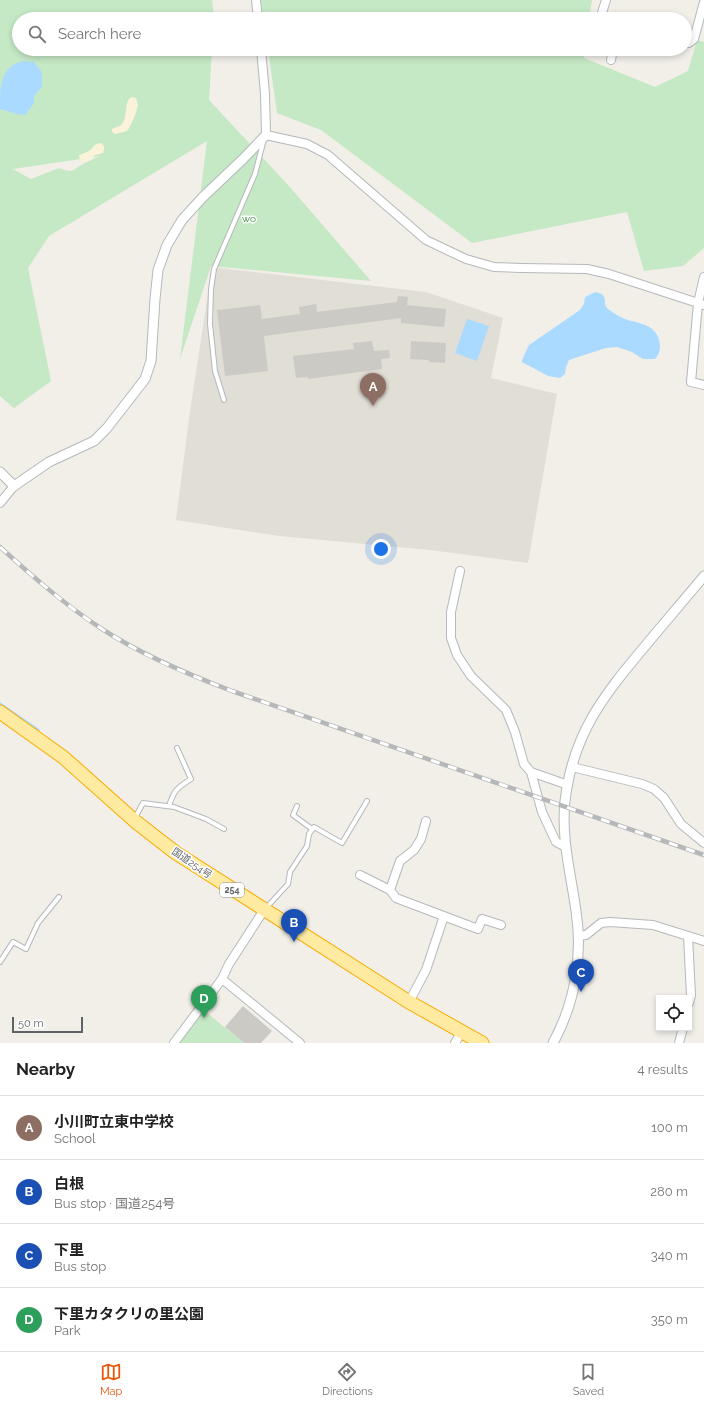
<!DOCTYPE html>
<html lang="en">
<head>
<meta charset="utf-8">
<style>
	:root { --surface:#fff; --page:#f6f6f6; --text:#222; --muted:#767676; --line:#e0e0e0; --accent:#ea580c }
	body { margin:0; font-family:Raleway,"Noto Sans JP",sans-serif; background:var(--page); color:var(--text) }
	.controls { position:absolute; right:12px; bottom:12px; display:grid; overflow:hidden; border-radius:0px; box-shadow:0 2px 6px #0003 }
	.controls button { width:36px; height:36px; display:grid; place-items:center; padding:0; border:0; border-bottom:1px solid var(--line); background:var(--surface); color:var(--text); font:20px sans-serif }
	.scale { position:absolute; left:12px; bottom:10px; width:71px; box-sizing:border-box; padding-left:4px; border:2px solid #5f6368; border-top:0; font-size:11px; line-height:14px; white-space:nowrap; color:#5f6368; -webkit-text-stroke:3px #fff; paint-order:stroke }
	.you { position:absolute; left:381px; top:549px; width:14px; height:14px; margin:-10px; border:3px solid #fff; border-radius:50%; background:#1a73e8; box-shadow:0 0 0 6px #1a73e833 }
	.badge { display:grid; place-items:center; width:26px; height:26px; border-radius:50%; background:var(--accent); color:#fff; font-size:13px; font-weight:700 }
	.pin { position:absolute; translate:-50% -33px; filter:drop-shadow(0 1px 2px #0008) }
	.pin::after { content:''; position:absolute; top:21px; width:14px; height:12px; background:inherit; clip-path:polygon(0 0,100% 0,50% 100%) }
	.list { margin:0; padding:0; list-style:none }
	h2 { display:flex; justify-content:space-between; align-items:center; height:52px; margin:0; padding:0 16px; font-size:17px }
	h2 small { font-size:13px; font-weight:400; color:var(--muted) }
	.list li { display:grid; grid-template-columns:26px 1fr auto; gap:12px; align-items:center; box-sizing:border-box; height:64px; padding:0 16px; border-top:1px solid var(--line) }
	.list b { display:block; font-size:15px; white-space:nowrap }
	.list p { margin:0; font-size:13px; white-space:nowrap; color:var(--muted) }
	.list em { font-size:13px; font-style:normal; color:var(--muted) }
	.icon { flex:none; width:22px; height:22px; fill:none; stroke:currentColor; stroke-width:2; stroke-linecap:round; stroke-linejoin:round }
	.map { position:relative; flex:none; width:704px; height:1043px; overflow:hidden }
	.search { position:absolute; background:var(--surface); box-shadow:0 2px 6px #0003; left:12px; right:12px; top:12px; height:44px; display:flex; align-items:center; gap:10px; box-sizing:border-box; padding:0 14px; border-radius:22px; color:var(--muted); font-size:15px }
	.sheet { height:308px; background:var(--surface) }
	nav { display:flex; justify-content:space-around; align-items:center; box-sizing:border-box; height:56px; border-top:1px solid var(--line); background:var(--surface); font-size:11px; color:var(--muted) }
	nav a { display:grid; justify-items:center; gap:2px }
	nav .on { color:var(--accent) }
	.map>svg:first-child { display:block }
	.education { fill:#e1ded6 }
	.green { fill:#c5e8c5; fill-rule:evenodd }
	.sand { fill:#fbf3d9 }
	.water { fill:#aadaff }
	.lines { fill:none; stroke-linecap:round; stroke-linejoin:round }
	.stream { stroke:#aadaff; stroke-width:3 }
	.building { fill:#cccac5 }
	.service-casing { stroke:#b5b8bc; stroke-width:6 }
	.minor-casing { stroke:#b5b8bc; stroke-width:10 }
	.tertiary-casing { stroke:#b5b8bc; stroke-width:11 }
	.trunk-casing { stroke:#f9ab00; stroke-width:15 }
	.service { stroke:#fff; stroke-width:4 }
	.minor { stroke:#fff; stroke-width:8 }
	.tertiary { stroke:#fff; stroke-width:9 }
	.trunk { stroke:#feeaa1; stroke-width:13 }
	.rail-casing { stroke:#b6b7b8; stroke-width:4.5 }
	.rail { stroke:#fff; stroke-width:3; stroke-dasharray:9; stroke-linecap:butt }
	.labels { text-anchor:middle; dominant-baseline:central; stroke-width:3; stroke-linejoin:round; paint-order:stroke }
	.shield { fill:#fff; stroke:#8f9295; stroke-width:1 }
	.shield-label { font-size:9px; font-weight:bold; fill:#5f6368 }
	.park-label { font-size:10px; fill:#348238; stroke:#fff }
	.street-label { font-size:10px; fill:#5f6368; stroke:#fff }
</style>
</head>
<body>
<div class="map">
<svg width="704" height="1043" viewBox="0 0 704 1043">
	<rect width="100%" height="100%" fill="#f1efe8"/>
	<path class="education" d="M212,267L426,292L503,318L491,378L557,394L528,563L430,550L279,536L176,520L189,418Z"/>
	<path class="green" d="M0,0H212L214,19H19V49H212L209,100L289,186L371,281L211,266L180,359L207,141L49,236L28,268L51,381L14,408L0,396ZM101,156C95,158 89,161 83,164C71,170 75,174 59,168L31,179L13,169Z
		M261,0H592L589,19H263Z
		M697,40L704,42V248L683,266L644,271L627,212L472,243L321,130L277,113L268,49H585L584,58L655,87L688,71Z
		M202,1009L244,1043H177Z"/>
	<path class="sand" d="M132,97L136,98L138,105C137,111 131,127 127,131L115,134L112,132V129C115,127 119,127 121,125C129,118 123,100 132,97Z
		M101,143L104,146V150L103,153L95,155C91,160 85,165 80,160L79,156C82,153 85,153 89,151C95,147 92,144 101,143Z"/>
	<path class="water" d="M23,61L34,62L41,71L42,76V87L34,96V103L25,115L17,114L0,109C0,88 0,66 23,61Z
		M595,292C612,295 599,305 611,311C615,314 620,317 625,319C640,324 658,324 660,345C660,351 659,354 655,359H643L632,352L617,347L606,348L569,360L566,367L565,374L560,378L548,376L522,362V360L529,345L580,310L584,304L585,297Z
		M467,319L489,326L477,361L455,353Z"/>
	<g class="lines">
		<path class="stream" d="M0,704L38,730"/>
	</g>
	<path class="building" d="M398,296L408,297L407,305L446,309L444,327L401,323V318L264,336L268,371L225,376L217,310L260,305L262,319L300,314L299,307L316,304L317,312L397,302Z
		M372,341L374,351L389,350L390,358L381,359L382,369L308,379V377L296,378L293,356L354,349L353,343Z
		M411,341L446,343L445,363L429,362V360L410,359Z
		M243,1006L272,1031L261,1043H244L225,1027Z"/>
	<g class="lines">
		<g class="service-casing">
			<path id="service" d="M224,400L215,371L210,324L211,289L214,269L255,174L264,139
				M169,806C174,790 177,788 191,779L177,748
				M297,806L293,815L312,829
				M135,818L143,803L174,807L206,819L224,829
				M266,908L288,884L290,872L307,846L309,834L314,827L342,843L367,801
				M0,962L13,942L26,949L38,923L59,897"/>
		</g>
		<g class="minor-casing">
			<path id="minor" d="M256,0L258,19
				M602,19L601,16L606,0
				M685,42L689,43L694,39L704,2
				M261,49L265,94L266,135L307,144L328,155L426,240L466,259L494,267L521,268L587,269L609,274L704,305
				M611,60L613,49
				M704,277L698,303L691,382L704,385
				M0,503L14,486
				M460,571L451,612V638L457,655L471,676L506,710L515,732L524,764L531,772L568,785
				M572,767L642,784L654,789L664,798L681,824L704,843
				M531,772L542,812L556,842L566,847
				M360,875L390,890L396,898L478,929L482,919L501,925
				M390,890L400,861L414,850L421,839L426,821
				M578,936L586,935L601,923L610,922L653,925L704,941
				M688,936L691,995L689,1003
				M222,979L300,1043
				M409,1002L426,970L444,916
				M174,1043L222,979L229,964L264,910
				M455,1043L462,1031
				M679,1043L683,1028"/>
		</g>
		<g class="tertiary-casing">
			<path id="tertiary" d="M0,472L14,486L49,462L94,441L107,428L145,379L151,361L155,299L158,270L167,245L182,220L203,197L243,159L266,135
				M553,1043C575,1003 583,956 576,911C571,874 561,839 565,801C573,733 604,695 646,645C665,622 685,599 704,576"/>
		</g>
		<g class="trunk-casing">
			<path id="trunk" d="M0,712L63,757L136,822L176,853L409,1002L482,1043"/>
		</g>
		<use href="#service" class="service"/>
		<use href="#minor" class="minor"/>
		<use href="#tertiary" class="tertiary"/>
		<use href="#trunk" class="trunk"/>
		<g class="rail-casing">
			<path id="rail" d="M0,547C32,576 65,605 102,629C142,655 187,674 232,691L704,855"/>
		</g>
		<use href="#rail" class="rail"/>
	</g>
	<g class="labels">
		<rect class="shield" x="220" y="883" width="24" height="14" rx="3"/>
		<g class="shield-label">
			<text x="232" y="890">254</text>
		</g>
		<g class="park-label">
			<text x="249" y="218">wo</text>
		</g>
		<g class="street-label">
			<text transform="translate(192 863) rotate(34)">国道254号</text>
		</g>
	</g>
</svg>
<div class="controls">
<button><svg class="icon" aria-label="locate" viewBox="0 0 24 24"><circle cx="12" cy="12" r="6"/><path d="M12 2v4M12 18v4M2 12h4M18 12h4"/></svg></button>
</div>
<div class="scale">50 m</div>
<div class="you"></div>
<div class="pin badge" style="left:373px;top:406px;background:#8d6e63">A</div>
<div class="pin badge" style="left:294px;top:942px;background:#1a4fb4">B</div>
<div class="pin badge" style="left:581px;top:992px;background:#1a4fb4">C</div>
<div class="pin badge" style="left:204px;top:1018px;background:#2e9e5b">D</div>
<div class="search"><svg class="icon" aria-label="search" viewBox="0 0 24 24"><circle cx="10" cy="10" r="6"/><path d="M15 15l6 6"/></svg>Search here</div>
</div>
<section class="sheet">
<h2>Nearby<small>4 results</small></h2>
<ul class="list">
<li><span class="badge" style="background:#8d6e63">A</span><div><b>小川町立東中学校</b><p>School</p></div><em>100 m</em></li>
<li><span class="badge" style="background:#1a4fb4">B</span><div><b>白根</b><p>Bus stop · 国道254号</p></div><em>280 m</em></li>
<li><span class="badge" style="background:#1a4fb4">C</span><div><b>下里</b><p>Bus stop</p></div><em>340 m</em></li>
<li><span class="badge" style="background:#2e9e5b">D</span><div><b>下里カタクリの里公園</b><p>Park</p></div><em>350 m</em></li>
</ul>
</section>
<nav>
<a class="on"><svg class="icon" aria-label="map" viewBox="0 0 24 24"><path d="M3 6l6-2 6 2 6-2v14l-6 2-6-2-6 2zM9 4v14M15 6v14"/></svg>Map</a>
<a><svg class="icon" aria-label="directions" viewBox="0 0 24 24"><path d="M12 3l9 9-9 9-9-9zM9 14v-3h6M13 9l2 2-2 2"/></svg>Directions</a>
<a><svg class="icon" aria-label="saved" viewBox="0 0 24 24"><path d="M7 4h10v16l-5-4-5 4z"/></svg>Saved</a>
</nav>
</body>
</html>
